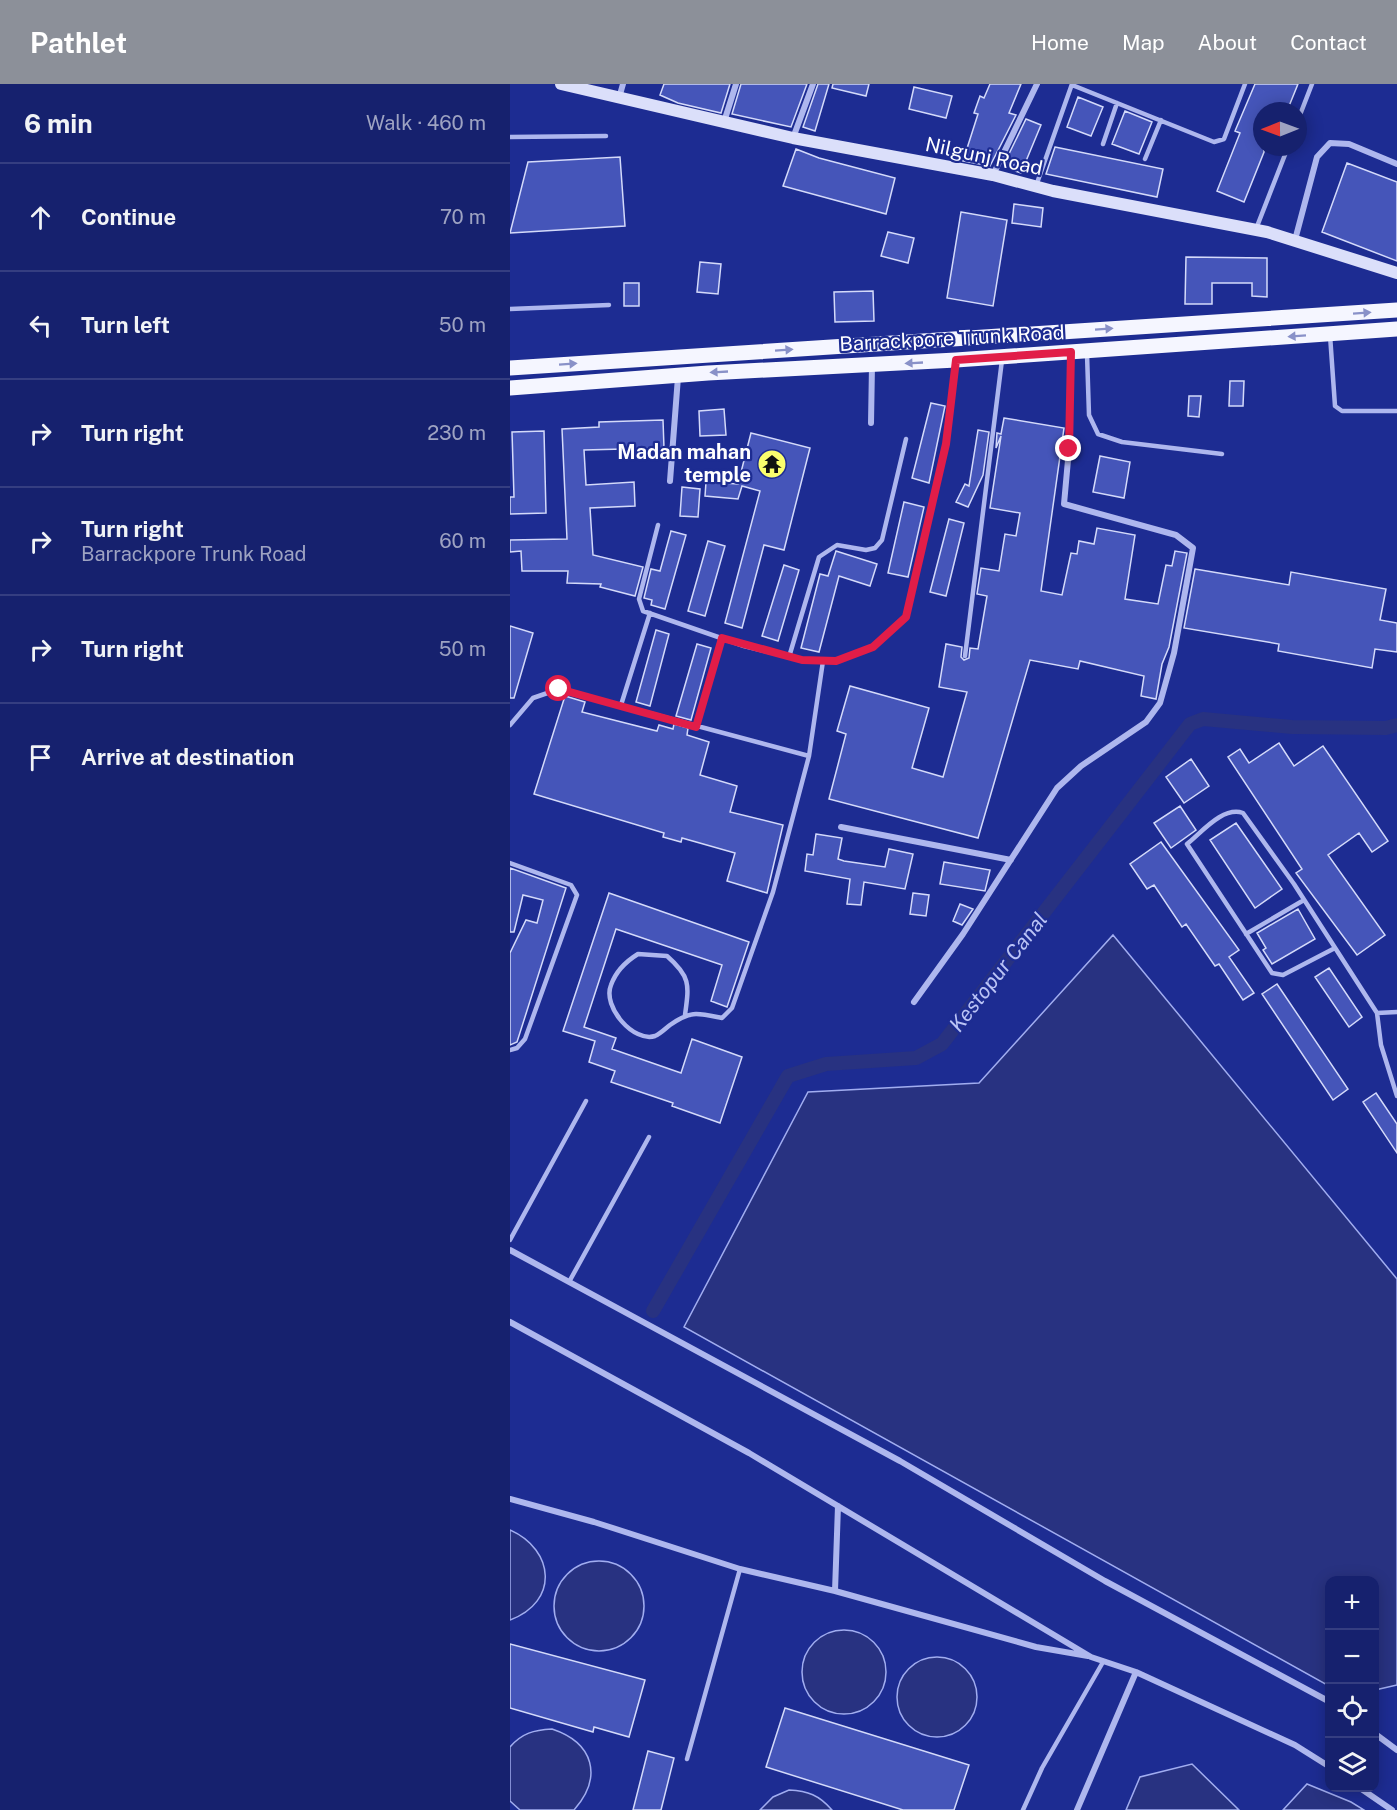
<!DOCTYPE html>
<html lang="en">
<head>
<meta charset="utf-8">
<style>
	:root { --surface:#16216e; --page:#232e76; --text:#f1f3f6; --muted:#9ea3c2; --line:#353e81; --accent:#8c9099 }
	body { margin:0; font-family:"Public Sans",sans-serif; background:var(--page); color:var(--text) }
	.controls { position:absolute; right:18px; bottom:18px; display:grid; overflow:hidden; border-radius:12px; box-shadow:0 3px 15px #0003 }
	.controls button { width:54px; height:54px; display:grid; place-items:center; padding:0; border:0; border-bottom:2px solid var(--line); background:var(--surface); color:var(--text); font:30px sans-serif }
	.compass { position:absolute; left:743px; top:18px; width:54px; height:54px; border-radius:50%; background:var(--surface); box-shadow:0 3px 15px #0003; rotate:269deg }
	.stop { position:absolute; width:18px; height:18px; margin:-14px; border:4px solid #e11d48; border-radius:50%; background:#fff }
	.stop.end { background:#e11d48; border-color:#fff; box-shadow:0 2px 6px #0008 }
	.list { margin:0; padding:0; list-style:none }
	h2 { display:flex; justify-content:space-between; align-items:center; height:78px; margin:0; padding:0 24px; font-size:26px }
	h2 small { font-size:20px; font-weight:400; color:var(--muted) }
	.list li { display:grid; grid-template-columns:39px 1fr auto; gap:18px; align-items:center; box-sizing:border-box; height:108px; padding:0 24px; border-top:2px solid var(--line) }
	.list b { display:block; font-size:22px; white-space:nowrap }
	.list p { margin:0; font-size:20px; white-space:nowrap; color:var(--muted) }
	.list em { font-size:20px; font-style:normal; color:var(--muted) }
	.icon { flex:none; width:33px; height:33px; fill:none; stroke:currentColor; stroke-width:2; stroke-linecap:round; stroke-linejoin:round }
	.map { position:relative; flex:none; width:887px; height:1726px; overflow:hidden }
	header { display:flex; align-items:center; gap:36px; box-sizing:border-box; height:84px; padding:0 30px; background:var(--accent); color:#fff }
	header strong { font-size:28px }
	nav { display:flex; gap:33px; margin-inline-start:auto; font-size:21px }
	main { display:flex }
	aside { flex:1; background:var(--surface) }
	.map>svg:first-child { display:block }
	.water { fill:#283281; stroke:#a1adf0; stroke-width:1.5 }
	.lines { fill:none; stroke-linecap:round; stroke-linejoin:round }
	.canal { stroke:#283281; stroke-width:14 }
	.building { fill:#4555b9; stroke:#d4dafa; stroke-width:1.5 }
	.lane { stroke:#aeb7ee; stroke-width:4.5 }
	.street { stroke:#aeb7ee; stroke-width:6 }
	.secondary { stroke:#dbdffa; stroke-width:12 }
	.primary { stroke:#f5f6ff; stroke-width:15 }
	.oneway { fill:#8991c8 }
	.route { stroke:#e11d48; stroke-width:8 }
	.labels { text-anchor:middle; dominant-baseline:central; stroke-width:4.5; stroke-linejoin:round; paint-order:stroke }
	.street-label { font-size:20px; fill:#fff; stroke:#1d2c92 }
	.poi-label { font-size:20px; font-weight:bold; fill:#fff; stroke:#1d2c92; text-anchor:end }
	.water-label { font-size:21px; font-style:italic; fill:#bac3f5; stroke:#1d2c92 }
</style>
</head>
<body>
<header>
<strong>Pathlet</strong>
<nav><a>Home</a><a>Map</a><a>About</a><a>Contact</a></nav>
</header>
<main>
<aside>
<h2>6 min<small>Walk · 460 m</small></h2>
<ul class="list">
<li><svg class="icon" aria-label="ahead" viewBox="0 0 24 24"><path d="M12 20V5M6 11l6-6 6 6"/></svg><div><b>Continue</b></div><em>70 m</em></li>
<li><svg class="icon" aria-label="left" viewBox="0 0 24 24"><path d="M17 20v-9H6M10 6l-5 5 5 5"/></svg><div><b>Turn left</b></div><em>50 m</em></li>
<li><svg class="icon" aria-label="right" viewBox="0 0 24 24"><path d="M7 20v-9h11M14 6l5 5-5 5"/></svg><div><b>Turn right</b></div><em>230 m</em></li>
<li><svg class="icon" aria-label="right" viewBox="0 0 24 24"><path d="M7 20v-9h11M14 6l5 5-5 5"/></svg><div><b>Turn right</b><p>Barrackpore Trunk Road</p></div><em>60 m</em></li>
<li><svg class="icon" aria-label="right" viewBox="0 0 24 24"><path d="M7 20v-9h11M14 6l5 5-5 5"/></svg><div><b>Turn right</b></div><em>50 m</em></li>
<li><svg class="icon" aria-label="arrive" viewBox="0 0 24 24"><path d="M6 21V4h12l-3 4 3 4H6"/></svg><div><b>Arrive at destination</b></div></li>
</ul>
</aside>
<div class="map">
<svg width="887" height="1726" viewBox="0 0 887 1726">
	<rect width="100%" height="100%" fill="#1d2c92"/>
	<path class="water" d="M603,851L887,1195V1601L865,1606L864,1496H820L819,1602L174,1243L298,1008L469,999Z
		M0,1446C45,1466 49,1518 0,1536Z
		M44 1522a45 45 0 1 1 90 0a45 45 0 1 1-90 0Z
		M292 1588a42 42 0 1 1 84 0a42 42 0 1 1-84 0Z
		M387 1613a40 40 0 1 1 80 0a40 40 0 1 1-80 0Z
		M42,1645C84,1659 93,1693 64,1726H10L0,1717V1663C12,1649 24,1646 42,1645Z
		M682,1680L729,1726H616L630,1693Z
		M797,1700L841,1718L854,1726H773Z
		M279,1706C298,1707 309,1711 322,1726H250L263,1713Z"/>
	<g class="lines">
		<path class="canal" d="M143,1227L278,992L316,980L406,974L432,960L680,640L693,635L782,643L876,644L887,641"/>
	</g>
	<path class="building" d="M154,0H220L211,29L168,19L150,11Z
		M231,0H297L281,43L222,30Z
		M308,0H319L305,47L293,43Z
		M323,0H359L356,12L322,4Z
		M480,0H511L499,29L506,31L480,82L453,77L468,30L464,29L470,12L474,14Z
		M745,0H788L777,27H752L754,68L734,118L707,107L730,49L725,47Z
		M404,3L442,12L436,34L399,25Z
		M568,13L593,23L581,52L557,43Z
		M615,27L642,38L629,70L602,60Z
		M516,35L531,41L511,89L502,86L504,81L495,78Z
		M545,63L653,85L647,113L536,90Z
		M286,65L309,74L385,94L376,130L273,102Z
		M110,73L115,142L0,149L18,78Z
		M837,79L887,98V177L812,148Z
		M504,120L533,124L531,143L502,139Z
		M451,128L497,136L483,222L437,214Z
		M378,148L404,154L398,179L371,172Z
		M676,173L757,174V213L742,212V199H702V220H675Z
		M190,178L211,180L208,210L187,208Z
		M114,199H129V222H114Z
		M363,207L364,237L325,238L324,208Z
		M720,297H734L733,322H719Z
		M679,312H691L689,333L678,332Z
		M421,319L435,322L419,399L402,394Z
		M214,325L216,351L190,352L189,327Z
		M494,334L554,344L531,507L552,511L561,469L567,470L569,457L584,460L587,444L625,451L615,515L648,520L656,481L662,482L665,467L677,469L659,563L652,580L646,615L631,612L634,592L570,577L568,585L520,576L468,754L319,715L336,650L327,647L340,602L419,624L402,684L433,693L457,608L429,603L436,560L452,563L451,573L454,576L459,574L460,564L468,565L477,512L467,510L471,484L489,487L495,450L506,452L510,429L480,424L491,352L486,364L487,349L491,350Z
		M153,336L154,364L74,366L76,401L124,398L125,422L80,424L83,471L133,483L125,512L90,503L91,500L57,499L58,487H12L11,467L0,468V456L57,455L52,345L89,343V338Z
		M468,346L479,348L473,391L458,423L446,418L455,400L459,402Z
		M34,347L36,429L0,430V413H4L2,348Z
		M241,349L300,364L274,466L254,461L232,544L215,539L250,407L232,402L228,415L195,412L196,398L228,400Z
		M590,372L620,378L614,414L583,408Z
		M172,403L190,405L188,433L170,432Z
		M394,418L414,423L398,493L378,489Z
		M439,435L454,439L436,512L420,508Z
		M161,447L176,451L155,525L141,521L142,516L134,514L141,485L150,487Z
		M198,457L215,462L195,532L178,527Z
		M326,467L367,480L360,502L329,492L309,568L291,564L310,490L318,492Z
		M274,481L289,486L268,557L252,552Z
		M685,485L779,501L781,488L876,505L870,536L887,539V568L865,565L862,584L768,567L769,560L674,544Z
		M0,542L23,549L4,614H0Z
		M146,546L159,550L140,622L126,618Z
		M187,560L201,564L181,636L166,632Z
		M55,612L75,618L72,628L147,647L149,641L163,645L164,640L178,644L177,651L199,658L190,691L227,702L220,728L273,741L257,809L217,797L225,769L172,754L171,758L153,753L154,749L24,710Z
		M769,659L784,682L813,662L878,757L862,768L849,749L818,771L875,851L847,871L786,789L792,785L718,673L730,665L739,679Z
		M681,675L699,702L674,719L656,693Z
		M670,722L686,746L661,764L644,739Z
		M726,739L772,805L745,824L700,756Z
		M306,750L332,754L328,775L334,777L375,783L379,765L403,770L395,805L354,798L351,821L337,820L340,795L295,787L297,770L303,771Z
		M651,758L729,866L719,873L744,909L733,916L709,880L705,882L676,840L672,843L644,801L637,805L620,780Z
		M434,778L480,786L475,807L430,800Z
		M0,784L56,804L7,958L0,961V869L16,836L27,839L33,816L13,811L4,848H0Z
		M99,809L239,858L217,923L201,917L212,881L106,845L74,943L106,954L102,965L171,989L182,955L232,973L210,1039L162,1022L163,1019L101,998L105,987L79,978L85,957L53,947Z
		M403,809L419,811L416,832L400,830Z
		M450,820L463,825L452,841L443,837Z
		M788,825L805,855L762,880L753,866L756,864L747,849Z
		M819,884L852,933L839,943L805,893Z
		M767,900L838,1005L823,1016L752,910Z
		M866,1009L887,1040V1069L853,1018Z
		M0,1560L135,1596L119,1653L84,1643L83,1648L0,1624Z
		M275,1624L459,1681L444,1726H393L256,1683Z
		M138,1667L164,1674L151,1726H123Z"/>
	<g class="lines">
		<path class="lane" d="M562,1L704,58L714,55L735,0
			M788,36L802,0
			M0,53L96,52
			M593,60L607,19
			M635,75L651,36
			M526,102L562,0
			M746,145L778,63
			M0,225L99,221
			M820,251L825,322L832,327H887
			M577,270L579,331L588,350L612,358L712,370
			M148,441L129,515L133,527L234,562L292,576L326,577L363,563L396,533L436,360L446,279
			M455,572L492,276
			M279,573L309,473L327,461L356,466L365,464L372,456L396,355
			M111,621L140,529
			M0,641L23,614L49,605L299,672
			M186,643L212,554
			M0,779L61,801L67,811L15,955L7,964L0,966
			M736,850L794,816
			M825,864L773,891L762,889L677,760C692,748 713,722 733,729L784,800L867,929L871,961L887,1012
			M867,929L887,928
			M175,931C179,901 181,893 157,872L128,870C115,878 106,887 101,901C92,923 124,959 145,952C150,950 156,944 160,941C181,926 188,929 212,934L222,924L263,808L299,672L313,577
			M0,1156L76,1017
			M59,1198L139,1053
			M177,1675L230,1485
			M513,1726L532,1684L593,1578"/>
		<path class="street" d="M109,14L113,0
			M214,38L226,0
			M283,54L303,0
			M483,91L527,0
			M785,156L807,73L820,59L839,60L887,80
			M361,339L362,281
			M160,397L168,293
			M331,743L501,776
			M404,918L453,850L547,704L571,682L636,638L650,619L664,569L683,464L666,451L554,420L559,365L561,269
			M0,1166L390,1377L595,1497L820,1618
			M0,1238L239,1369L581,1573L626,1588L785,1661L820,1683
			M0,1415L84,1438L230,1485L325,1507L526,1563L578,1572
			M325,1507L328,1422
			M864,1649L887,1666
			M850,1704L882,1726
			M567,1726L626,1588"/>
		<path class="secondary" d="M51,0L283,54L483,91L543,107L757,148L887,189"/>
		<path class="primary" d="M0,284L887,226
			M0,304L198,289L446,276L887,245"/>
	</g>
	<defs><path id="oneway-solid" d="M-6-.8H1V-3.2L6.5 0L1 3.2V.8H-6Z" transform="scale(1.5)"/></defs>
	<g class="oneway">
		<use href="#oneway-solid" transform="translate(852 229) rotate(-4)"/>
		<use href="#oneway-solid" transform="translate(594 245) rotate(-4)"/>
		<use href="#oneway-solid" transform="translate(787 252) rotate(176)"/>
		<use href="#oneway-solid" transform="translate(274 266) rotate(-4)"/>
		<use href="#oneway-solid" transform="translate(404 279) rotate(177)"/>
		<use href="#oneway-solid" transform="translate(58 280) rotate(-4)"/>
		<use href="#oneway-solid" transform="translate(209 288) rotate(177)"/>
	</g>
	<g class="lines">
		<path class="route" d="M49,605L186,643L212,554L292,576L326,577L363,563L396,533L436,360L446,276L561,268L559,365"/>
	</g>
	<defs>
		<g id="temple-disc" transform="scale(1.5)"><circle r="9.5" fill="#fafe6d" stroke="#1d2c92"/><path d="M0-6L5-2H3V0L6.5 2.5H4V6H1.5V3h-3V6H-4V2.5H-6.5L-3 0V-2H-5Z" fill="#111"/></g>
	</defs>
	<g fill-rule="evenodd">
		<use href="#temple-disc" x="262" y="380"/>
	</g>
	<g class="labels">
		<g class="street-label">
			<text transform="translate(474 72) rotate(12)">Nilgunj Road</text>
			<text transform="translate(442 254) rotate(-3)">Barrackpore Trunk Road</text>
		</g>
		<g class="poi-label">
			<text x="241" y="368">Madan mahan<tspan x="241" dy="23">temple</tspan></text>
		</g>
		<g class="water-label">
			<text transform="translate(488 888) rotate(-52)">Kestopur Canal</text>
		</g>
	</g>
</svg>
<div class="controls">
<button>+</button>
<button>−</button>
<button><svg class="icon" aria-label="locate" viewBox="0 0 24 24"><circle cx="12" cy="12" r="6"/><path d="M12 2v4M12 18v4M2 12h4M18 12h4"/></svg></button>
<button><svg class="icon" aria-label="layers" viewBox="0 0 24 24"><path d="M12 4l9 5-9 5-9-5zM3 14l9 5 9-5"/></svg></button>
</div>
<svg class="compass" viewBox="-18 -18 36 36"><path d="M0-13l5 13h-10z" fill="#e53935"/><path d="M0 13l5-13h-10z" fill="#9ea3c2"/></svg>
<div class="stop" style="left:49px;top:605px"></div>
<div class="stop end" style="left:559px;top:365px"></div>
</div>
</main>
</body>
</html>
